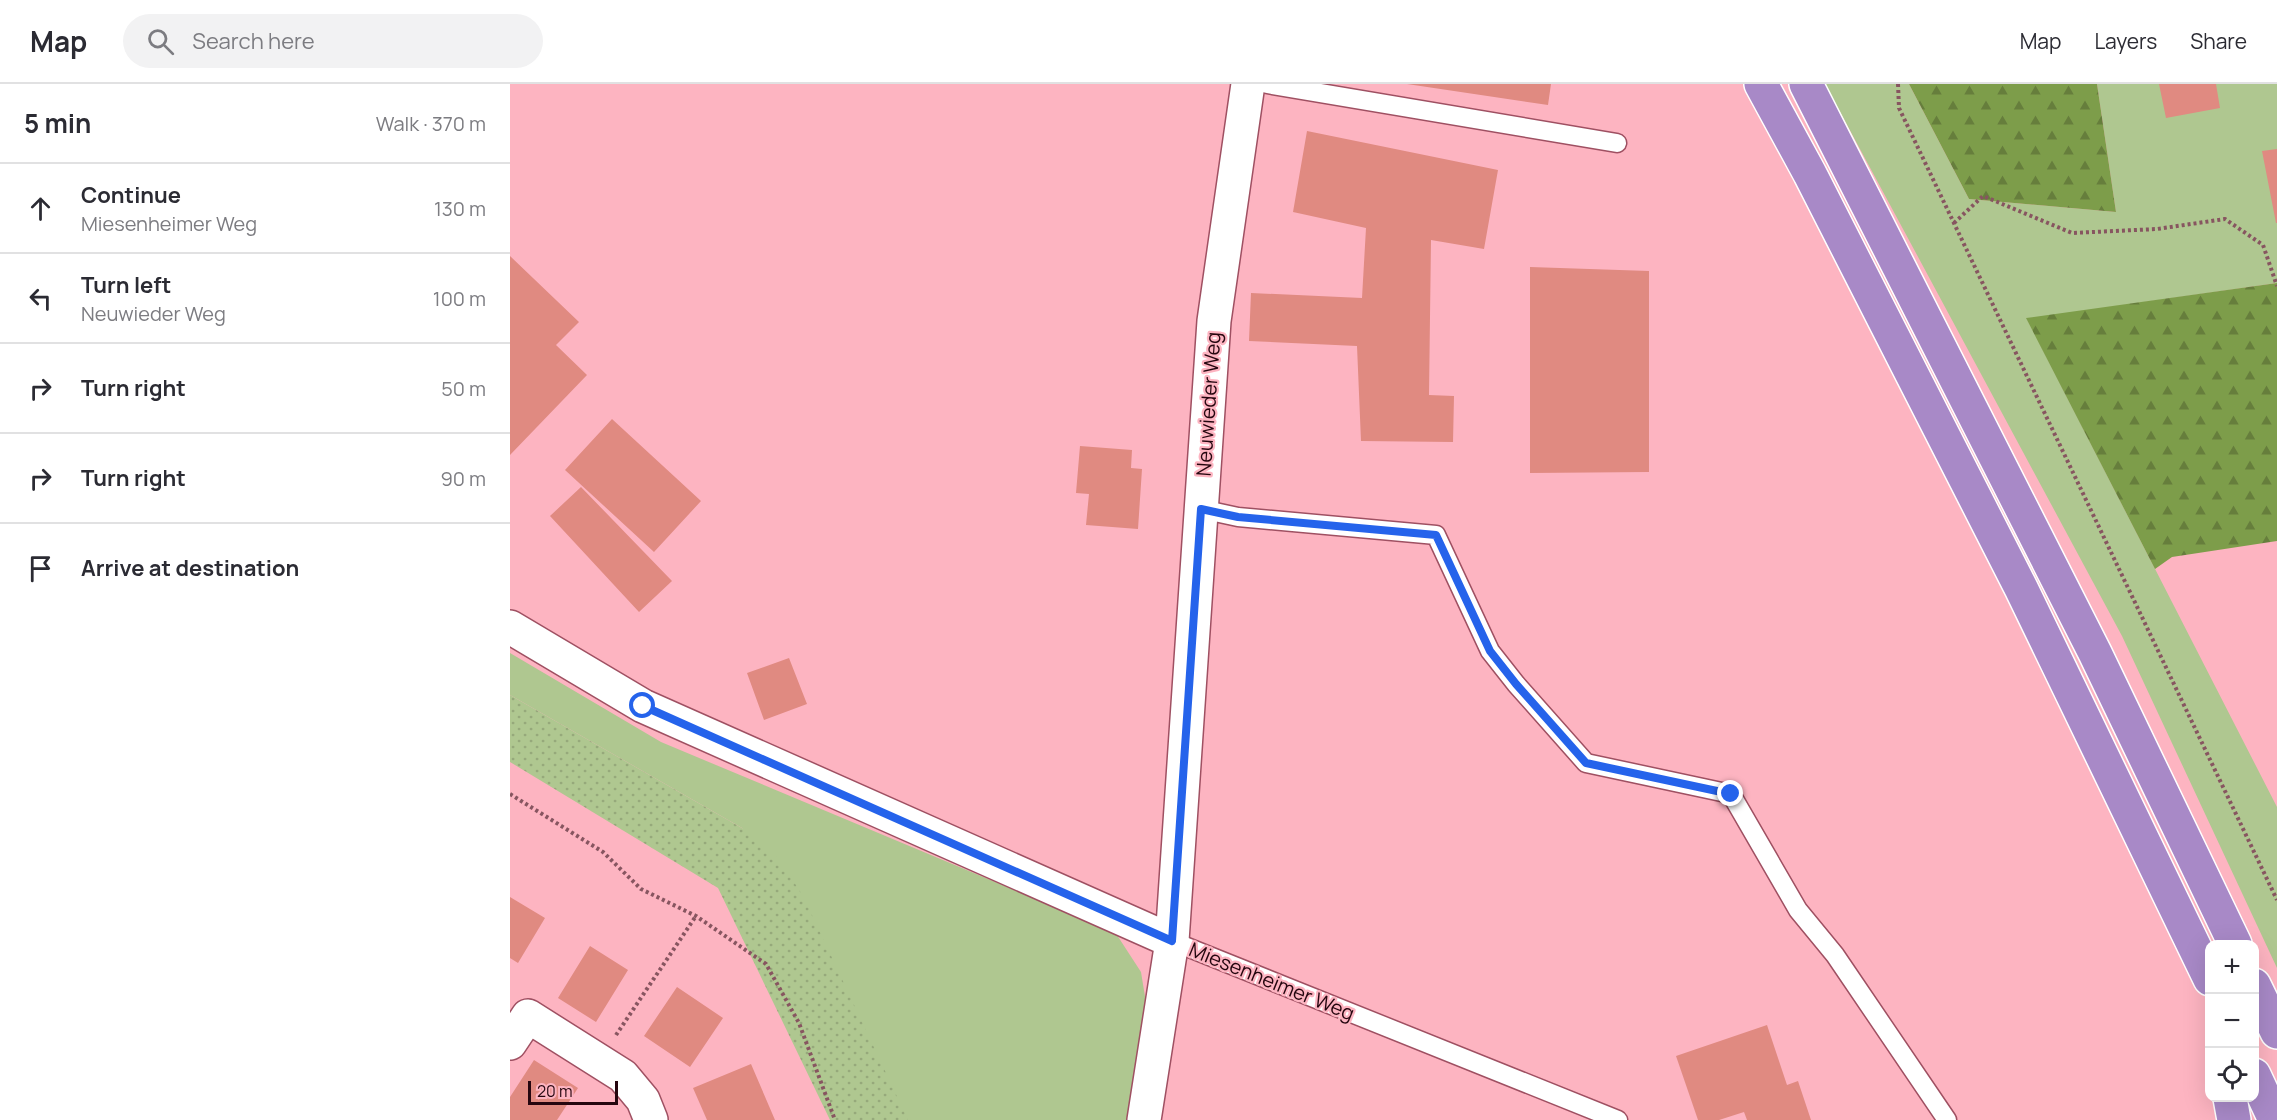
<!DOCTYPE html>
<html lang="en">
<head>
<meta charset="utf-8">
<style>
	:root { --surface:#fff; --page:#f2f2f3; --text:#2b2b33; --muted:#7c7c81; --line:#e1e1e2 }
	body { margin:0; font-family:Manrope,sans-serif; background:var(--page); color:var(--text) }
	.controls { position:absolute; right:18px; bottom:18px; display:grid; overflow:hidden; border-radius:12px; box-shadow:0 6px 24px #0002 }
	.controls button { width:54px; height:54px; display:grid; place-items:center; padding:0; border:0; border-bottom:2px solid var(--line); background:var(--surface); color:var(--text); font:30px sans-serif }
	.scale { position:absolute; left:18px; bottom:15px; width:90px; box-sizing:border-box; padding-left:6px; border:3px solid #25060f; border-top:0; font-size:16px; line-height:21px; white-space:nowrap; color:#25060f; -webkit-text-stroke:4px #fdb4c1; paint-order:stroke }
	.stop { position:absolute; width:18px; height:18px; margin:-14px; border:4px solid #2563eb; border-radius:50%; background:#fff }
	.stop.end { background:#2563eb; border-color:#fff; box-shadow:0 2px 6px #0008 }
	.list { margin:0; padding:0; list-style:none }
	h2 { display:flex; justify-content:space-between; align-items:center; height:78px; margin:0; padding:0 24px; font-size:26px }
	h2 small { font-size:20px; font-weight:400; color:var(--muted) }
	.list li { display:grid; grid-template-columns:39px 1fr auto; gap:18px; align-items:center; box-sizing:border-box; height:90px; padding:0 24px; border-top:2px solid var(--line) }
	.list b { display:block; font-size:22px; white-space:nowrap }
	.list p { margin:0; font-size:20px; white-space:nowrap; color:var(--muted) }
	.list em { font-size:20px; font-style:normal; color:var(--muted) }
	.icon { flex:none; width:33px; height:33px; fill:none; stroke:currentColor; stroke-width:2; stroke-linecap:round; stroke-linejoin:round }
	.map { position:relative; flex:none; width:1767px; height:1036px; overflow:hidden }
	header { display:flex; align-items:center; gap:36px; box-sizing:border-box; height:84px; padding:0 30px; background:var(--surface); border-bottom:2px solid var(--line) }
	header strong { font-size:28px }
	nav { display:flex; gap:33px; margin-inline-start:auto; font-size:21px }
	.search { width:420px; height:54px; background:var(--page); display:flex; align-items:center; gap:15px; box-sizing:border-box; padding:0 21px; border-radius:33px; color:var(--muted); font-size:22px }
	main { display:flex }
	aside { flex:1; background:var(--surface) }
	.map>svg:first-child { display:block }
	.grass { fill:#afc790 }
	.forest { fill:url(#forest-firs) }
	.park { fill:url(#park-dots) }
	.building { fill:#e08a81 }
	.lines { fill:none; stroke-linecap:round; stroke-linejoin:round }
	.lane-casing { stroke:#9f5062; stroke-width:21 }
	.street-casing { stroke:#9f5062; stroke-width:36 }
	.highway-casing { stroke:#fff; stroke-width:36 }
	.path { stroke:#875560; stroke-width:4; stroke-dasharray:3 3; stroke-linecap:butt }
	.lane { stroke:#fff; stroke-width:18 }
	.street { stroke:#fff; stroke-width:33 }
	.highway { stroke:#a889c7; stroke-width:33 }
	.route { stroke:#2563eb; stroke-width:8 }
	.labels { text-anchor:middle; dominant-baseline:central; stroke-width:4.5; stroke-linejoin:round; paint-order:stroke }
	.street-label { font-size:20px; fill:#25060f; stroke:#fdb4c1 }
</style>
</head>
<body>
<header>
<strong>Map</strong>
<div class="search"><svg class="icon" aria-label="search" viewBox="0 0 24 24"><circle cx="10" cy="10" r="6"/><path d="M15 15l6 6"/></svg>Search here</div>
<nav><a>Map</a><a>Layers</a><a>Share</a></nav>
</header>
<main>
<aside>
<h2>5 min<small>Walk · 370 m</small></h2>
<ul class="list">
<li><svg class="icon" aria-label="ahead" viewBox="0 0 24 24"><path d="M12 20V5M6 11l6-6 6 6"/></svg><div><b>Continue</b><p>Miesenheimer Weg</p></div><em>130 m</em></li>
<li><svg class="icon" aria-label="left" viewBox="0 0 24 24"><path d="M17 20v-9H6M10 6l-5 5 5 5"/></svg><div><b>Turn left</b><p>Neuwieder Weg</p></div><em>100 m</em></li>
<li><svg class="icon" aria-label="right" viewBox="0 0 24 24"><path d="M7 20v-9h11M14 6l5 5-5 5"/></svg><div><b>Turn right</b></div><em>50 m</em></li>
<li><svg class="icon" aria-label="right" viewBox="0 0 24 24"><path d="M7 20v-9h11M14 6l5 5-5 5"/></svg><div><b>Turn right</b></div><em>90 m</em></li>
<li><svg class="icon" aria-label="arrive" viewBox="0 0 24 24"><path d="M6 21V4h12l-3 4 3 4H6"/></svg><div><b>Arrive at destination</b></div></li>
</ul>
</aside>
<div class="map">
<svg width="1767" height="1036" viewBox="0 0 1767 1036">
	<defs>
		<pattern id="forest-firs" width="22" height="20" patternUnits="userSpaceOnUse" patternTransform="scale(1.5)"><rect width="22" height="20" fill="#7d9d4a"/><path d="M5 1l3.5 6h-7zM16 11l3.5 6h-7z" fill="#667e3c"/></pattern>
		<pattern id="park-dots" width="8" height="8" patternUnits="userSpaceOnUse" patternTransform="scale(1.5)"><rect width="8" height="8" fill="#afc790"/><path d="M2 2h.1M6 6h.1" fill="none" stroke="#96a97b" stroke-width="1.8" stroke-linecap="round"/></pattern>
	</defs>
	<rect width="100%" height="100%" fill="#fdb4c1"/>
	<path class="grass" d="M1315,0H1399L1459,115L1606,128L1587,0H1767V199L1517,235L1767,723V884L1612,552Z
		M0,569L151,658L605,848L631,888L640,943L622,1036H397L232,744L0,611Z"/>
	<path class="forest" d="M1399,0H1587L1606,128L1459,115Z
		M1767,199V457L1662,473L1645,485L1516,234Z"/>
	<path class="park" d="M0,611L232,744L269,775L293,812L398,1036H320L208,804L0,678Z"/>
	<path class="building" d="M897,0H1041L1038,21Z
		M1649,0H1706L1710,24L1656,34Z
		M797,47L988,86L974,165L921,156L919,311L944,312L943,358L851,357L847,262L739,257L741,209L852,214L856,144L783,128Z
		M1767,65V139H1766L1752,67Z
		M0,172L69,238L46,261L77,291L0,371Z
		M1020,183L1139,187V388L1020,389Z
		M102,335L191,417L144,468L55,386Z
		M570,362L622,366L621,384L632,385L628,445L576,441L579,410L566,409Z
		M71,403L162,497L129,528L40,432Z
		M279,574L297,620L254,636L237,589Z
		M0,813L35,834L8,879L0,874Z
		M80,862L118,886L86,938L48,914Z
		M167,903L213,934L180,983L134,952Z
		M1257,941L1277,1001L1288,997L1301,1036H1237L1234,1028L1209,1036H1188L1166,972Z
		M24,976L68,1004L47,1036H0V1013Z
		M241,980L265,1036H197L183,1004Z"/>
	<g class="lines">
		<g class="lane-casing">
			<path id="lane" d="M757,0L1107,59
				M691,425L728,433L926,451L980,567L1006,600L1076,679L1221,710L1288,826L1325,871L1437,1036
				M662,857L1108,1036"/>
		</g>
		<g class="street-casing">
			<path id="street" d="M0,543L133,622L662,857
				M0,959L18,932L113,992L133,1016L141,1036
				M634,1036L662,857L704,237L738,0"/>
		</g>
		<g class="highway-casing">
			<path id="highway" d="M1251,0L1300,90L1511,504L1700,895
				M1296,0L1585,569L1725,860
				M1744,901L1767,948
				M1744,991L1765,1036
				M1720,1014L1724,1036"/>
		</g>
		<path class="path" d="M1388,0L1389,24L1767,816
			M1444,139L1473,112L1562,149L1647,145L1715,135L1753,161L1767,202
			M0,710L93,768L131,805L186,832L256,880L289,939L325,1036
			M106,951L186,832"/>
		<use href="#lane" class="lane"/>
		<use href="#street" class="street"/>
		<use href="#highway" class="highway"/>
	</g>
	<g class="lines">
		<path class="route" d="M133,622L662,857L691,425L728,433L926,451L980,567L1006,600L1076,679L1221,710"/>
	</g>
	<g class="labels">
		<g class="street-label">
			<text transform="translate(698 320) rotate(-86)">Neuwieder Weg</text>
			<text transform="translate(762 897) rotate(22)">Miesenheimer Weg</text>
		</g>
	</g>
</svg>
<div class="controls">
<button>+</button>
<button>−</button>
<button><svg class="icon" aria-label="locate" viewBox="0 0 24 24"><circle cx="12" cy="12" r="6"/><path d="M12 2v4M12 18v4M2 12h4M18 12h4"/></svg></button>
</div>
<div class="scale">20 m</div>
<div class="stop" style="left:133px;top:622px"></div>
<div class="stop end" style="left:1221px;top:710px"></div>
</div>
</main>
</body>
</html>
